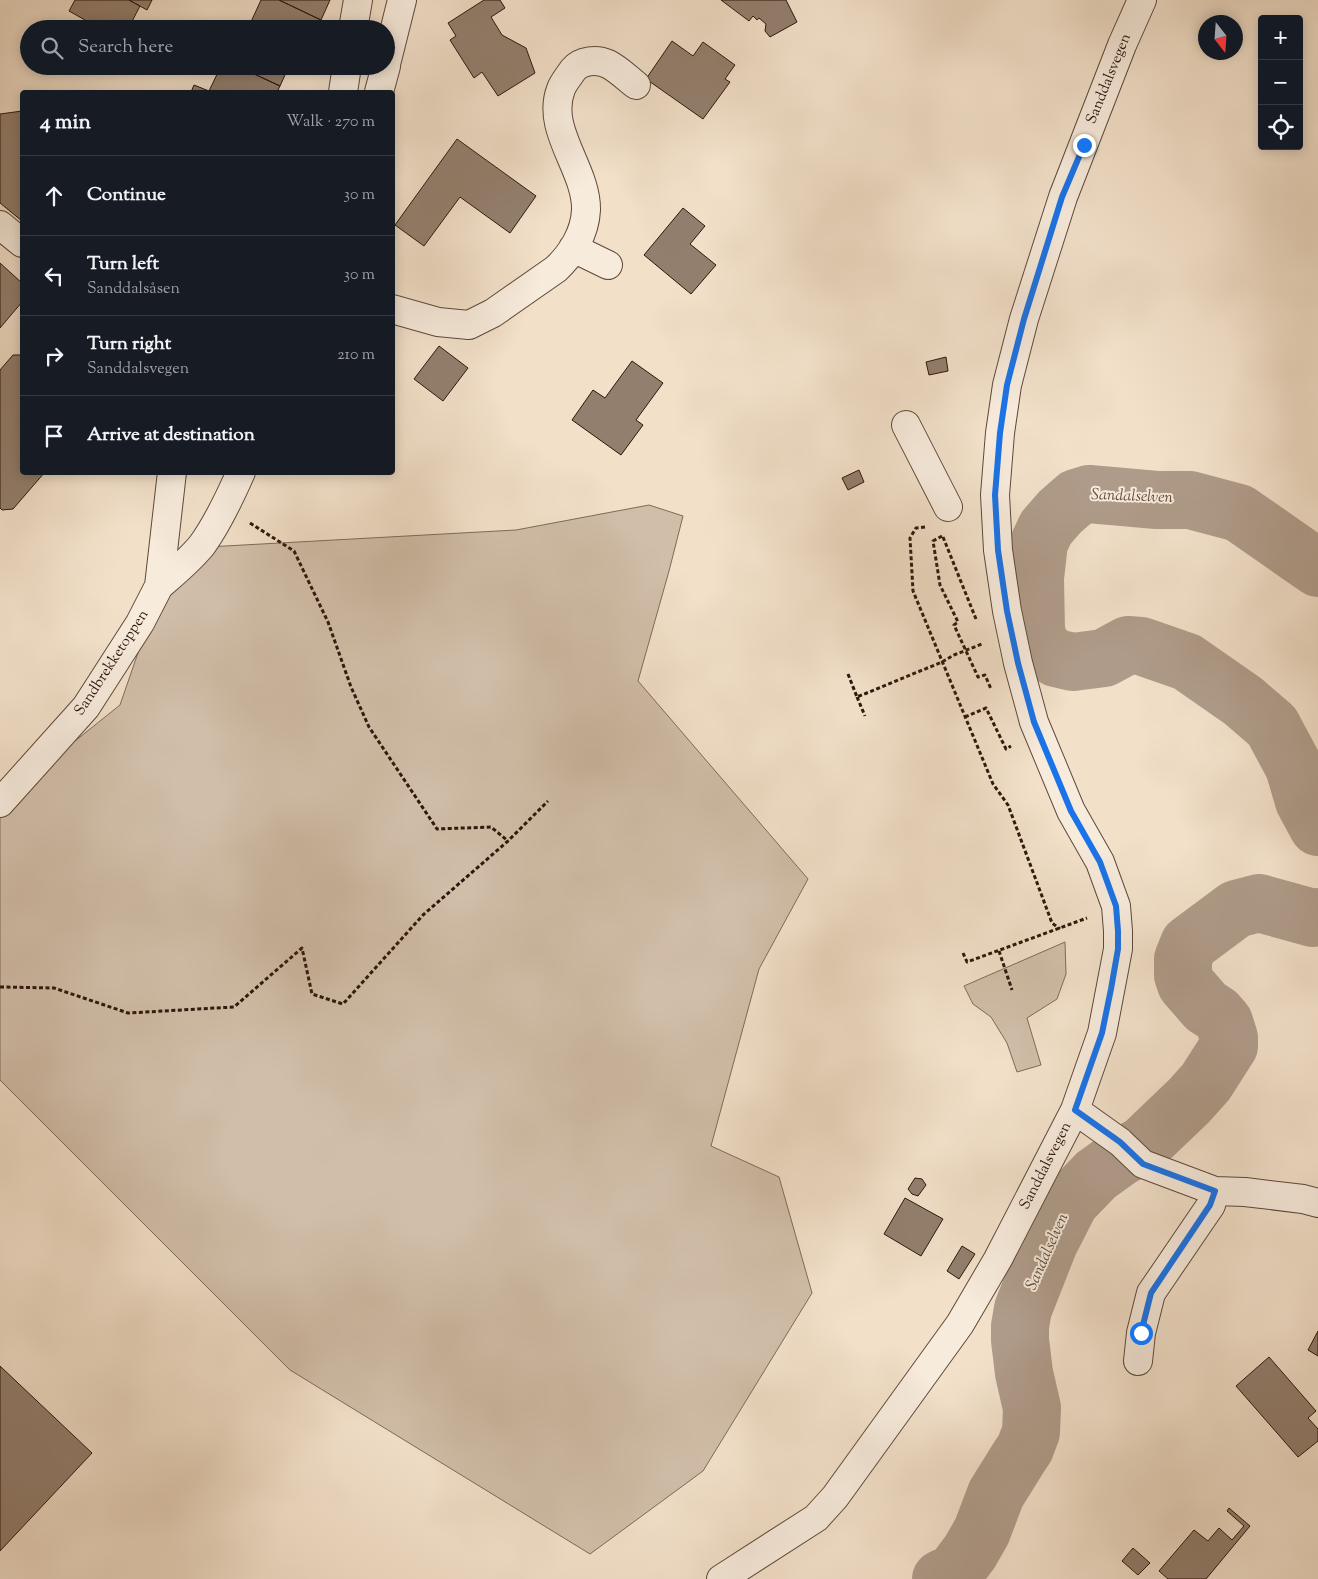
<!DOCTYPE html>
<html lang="en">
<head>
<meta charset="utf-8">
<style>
	:root { --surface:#171b24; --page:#20242c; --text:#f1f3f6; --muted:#9ea1a6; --line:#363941 }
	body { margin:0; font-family:"Sorts Mill Goudy",serif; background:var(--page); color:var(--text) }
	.controls { position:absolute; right:15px; top:15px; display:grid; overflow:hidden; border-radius:5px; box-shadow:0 2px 12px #0003 }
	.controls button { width:45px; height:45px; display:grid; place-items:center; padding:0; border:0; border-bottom:1px solid var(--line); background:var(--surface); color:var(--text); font:25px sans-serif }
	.compass { position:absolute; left:1198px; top:15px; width:45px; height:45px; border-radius:50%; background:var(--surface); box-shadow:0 2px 12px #0003; rotate:163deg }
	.stop { position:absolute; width:15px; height:15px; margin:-11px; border:4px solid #1a73e8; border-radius:50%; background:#fff }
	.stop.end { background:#1a73e8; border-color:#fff; box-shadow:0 1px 5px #0008 }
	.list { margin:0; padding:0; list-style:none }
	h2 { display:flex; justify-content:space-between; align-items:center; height:65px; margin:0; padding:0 20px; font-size:21px }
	h2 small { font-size:16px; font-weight:400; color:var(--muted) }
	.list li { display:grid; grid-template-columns:32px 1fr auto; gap:15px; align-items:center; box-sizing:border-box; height:80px; padding:0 20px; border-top:1px solid var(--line) }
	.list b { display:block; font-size:19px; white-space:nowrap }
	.list p { margin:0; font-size:16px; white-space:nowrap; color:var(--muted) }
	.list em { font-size:16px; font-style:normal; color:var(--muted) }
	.icon { flex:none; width:28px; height:28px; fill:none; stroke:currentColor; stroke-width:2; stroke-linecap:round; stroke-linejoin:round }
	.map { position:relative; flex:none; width:1318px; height:1579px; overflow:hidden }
	.search { position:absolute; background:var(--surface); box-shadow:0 2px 12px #0003; left:20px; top:20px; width:375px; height:55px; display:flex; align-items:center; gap:12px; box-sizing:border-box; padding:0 18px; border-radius:28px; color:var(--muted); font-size:19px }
	.panel { position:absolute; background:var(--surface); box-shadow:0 2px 12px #0003; left:20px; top:90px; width:375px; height:385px; border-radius:5px }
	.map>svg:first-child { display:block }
	.green { fill:#d1bea9; stroke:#7f6a5a }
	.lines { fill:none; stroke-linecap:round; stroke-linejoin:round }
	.river { stroke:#af9b89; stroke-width:58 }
	.building { fill:#937f6e; stroke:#2d160c }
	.minor-casing { stroke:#5e483b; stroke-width:30 }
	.path { stroke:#2d160c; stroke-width:3; stroke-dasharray:4 2.5; stroke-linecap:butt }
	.minor { stroke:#f7ebdc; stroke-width:28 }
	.route { stroke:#1a73e8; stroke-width:6 }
	.labels { text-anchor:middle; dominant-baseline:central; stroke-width:4; stroke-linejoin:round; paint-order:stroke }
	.street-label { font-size:15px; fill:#2d160c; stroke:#f7ebdc }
	.water-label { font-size:16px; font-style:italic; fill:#614b3e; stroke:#f7ebdc }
</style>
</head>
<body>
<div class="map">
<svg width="1318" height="1579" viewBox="0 0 1318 1579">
	<rect width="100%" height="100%" fill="#f2e0c9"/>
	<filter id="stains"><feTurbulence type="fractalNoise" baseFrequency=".004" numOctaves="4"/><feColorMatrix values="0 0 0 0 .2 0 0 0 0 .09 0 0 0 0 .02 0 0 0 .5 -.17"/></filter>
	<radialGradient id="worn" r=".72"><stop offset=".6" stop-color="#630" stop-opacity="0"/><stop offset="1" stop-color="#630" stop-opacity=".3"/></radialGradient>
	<path class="green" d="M649,505L683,516L669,571L638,681L808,879L759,969L711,1146L779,1177L812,1293L703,1471L590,1554L290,1370L0,1080V801L120,705L149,621L207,547L516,530Z
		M1065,942L1066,974L1057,999L1027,1018L1041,1065L1017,1072L1007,1043L991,1017L973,1004L964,986Z"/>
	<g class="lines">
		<path class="river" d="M1318,568L1239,513L1190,500H1157L1089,494L1076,498L1060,512L1046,528L1039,543L1035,578L1036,631L1041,648L1056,658L1073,662L1104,658L1128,645L1141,646L1187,662L1243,701L1272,726L1294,767L1304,801L1318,827
			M941,1579L955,1572L970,1552L982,1531L996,1494L1019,1457L1025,1448L1031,1432L1032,1408L1024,1373L1020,1340V1326L1023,1309L1049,1243L1070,1202L1096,1175L1121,1157L1143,1145L1189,1101L1206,1082L1229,1046V1038L1224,1022L1217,1014L1206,1007L1186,984L1183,975V959L1189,944L1236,909L1259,903L1313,918L1318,917"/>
	</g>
	<path class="building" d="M75,0H129L140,6L128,29H101L69,11Z
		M129,0H152L147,10Z
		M261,0H279L321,20L317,29H258L250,24Z
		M279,0H330L321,20Z
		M484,0H500L505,8L491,17L502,35L526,48L535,73L498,96L482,72L474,78L450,40L456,36L448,23Z
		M721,0H786L797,22L770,37L765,31L766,24L759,18L757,20L753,16L749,21Z
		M242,21L250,24L258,29H238Z
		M672,41L693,56L703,42L735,65L725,79L730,82L703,119L646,79Z
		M221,66H237L280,86L277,92H211L209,91Z
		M237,66H289L280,86Z
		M194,85L209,91L211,92H191Z
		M22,111V221L0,203V114Z
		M457,139L536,196L510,233L460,197L424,246L395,225Z
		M683,208L705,226L690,244L716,265L691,294L644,255Z
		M0,263L22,283V302L0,328Z
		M439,346L468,368L443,401L414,379Z
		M13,355H22V472H45L13,509L2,510L0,508V370Z
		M946,357L948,371L929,375L926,362Z
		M632,361L663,383L636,420L643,425L621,455L572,420L593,390L605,398Z
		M859,470L864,482L848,490L842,478Z
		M915,1178L922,1179L926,1185L918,1196L912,1194L908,1189Z
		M905,1198L943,1219L921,1256L884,1234Z
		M962,1246L975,1254L959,1279L947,1271Z
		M1318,1331V1356L1308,1350Z
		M1269,1357L1316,1411L1308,1418L1318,1429V1441L1298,1457L1236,1386Z
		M0,1366L92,1453L0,1551Z
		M1229,1508L1250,1526L1206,1579H1168L1159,1571L1194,1530L1208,1541L1219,1528L1232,1540L1244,1526L1227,1511Z
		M1133,1548L1150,1563L1138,1575L1122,1561Z"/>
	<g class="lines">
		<g class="minor-casing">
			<path id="minor" d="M353,29L358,0
				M386,64L402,0
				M343,92L347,66
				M379,92L386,66
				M0,225L22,243
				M573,248L608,265
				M392,309L438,322L469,325L493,313L556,269C572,254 585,233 586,210C587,169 545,130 561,89C563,83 569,76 573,70C581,60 597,59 608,64C618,69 627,78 636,85
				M906,425L948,507
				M159,586C174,573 190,560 202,545C218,523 230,497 241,472
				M0,803L86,707L140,623L159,586L172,472
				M1075,1110L1120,1142L1143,1164L1215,1191L1245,1192L1303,1199L1318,1203
				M1138,1361L1141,1333L1151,1293L1211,1205L1215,1191
				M721,1579L816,1518L835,1497L960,1324L998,1259L1075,1110L1102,1033L1118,949V931L1116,906L1100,862L1071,811L1034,722L1018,663L1007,611L998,550L995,495L1000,433L1007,385L1024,319L1063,197L1122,45L1142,0"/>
		</g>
		<path class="path" d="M250,523L294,551L328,622L351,687L369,727L437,829L491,827L508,841
			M925,527L916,528L910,538L913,591L993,784L1008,805L1052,923L1060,929
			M942,536L933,541L940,585L958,622L954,625L978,677L985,675L991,689
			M943,537L976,619
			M848,674L857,697L942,662L954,655L982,644
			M857,697L865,716
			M965,717L986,708L1006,749L1011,746
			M999,951L1012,990
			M963,953L967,962L1087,918
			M0,987L54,988L128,1013L234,1007L302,948L312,994L343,1004L423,915L508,841L548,801"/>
		<use href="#minor" class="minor"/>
	</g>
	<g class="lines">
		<path class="route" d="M1084,145L1062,197L1024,319L1007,385L1000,433L995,495L998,550L1007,611L1018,663L1034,722L1071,811L1100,862L1116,906L1118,931V949L1111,989L1102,1033L1075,1110L1120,1142L1143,1164L1215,1191L1210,1205L1151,1293L1141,1333"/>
	</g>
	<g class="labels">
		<g class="street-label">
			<text transform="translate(1109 79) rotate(-68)">Sanddalsvegen</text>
			<text transform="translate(112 663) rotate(-57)">Sandbrekketoppen</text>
			<text transform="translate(1046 1166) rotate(-63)">Sanddalsvegen</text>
		</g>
		<g class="water-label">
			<text transform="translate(1132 497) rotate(2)">Sandalselven</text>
			<text transform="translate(1048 1252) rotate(-66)">Sandalselven</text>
		</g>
	</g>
	<rect width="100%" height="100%" filter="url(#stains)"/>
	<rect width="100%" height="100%" fill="url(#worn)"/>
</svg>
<div class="controls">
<button>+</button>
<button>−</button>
<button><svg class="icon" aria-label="locate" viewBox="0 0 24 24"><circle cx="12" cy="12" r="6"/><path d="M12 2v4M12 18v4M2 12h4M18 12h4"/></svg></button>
</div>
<svg class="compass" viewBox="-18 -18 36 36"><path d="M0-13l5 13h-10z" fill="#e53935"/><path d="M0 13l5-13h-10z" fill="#9ea1a6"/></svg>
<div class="stop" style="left:1141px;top:1333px"></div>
<div class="stop end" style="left:1084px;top:145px"></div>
<div class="search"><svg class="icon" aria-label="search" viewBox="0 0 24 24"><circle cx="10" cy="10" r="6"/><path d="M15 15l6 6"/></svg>Search here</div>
<section class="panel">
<h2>4 min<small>Walk · 270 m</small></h2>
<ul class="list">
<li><svg class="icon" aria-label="ahead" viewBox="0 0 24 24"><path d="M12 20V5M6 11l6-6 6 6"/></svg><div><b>Continue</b></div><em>30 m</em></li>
<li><svg class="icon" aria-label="left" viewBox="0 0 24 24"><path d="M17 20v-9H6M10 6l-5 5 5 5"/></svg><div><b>Turn left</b><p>Sanddalsåsen</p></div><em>30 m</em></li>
<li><svg class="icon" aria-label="right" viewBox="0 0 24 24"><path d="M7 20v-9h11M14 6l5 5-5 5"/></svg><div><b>Turn right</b><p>Sanddalsvegen</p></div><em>210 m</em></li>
<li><svg class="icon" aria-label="arrive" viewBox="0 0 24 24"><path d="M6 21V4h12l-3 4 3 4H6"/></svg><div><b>Arrive at destination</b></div></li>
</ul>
</section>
</div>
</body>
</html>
